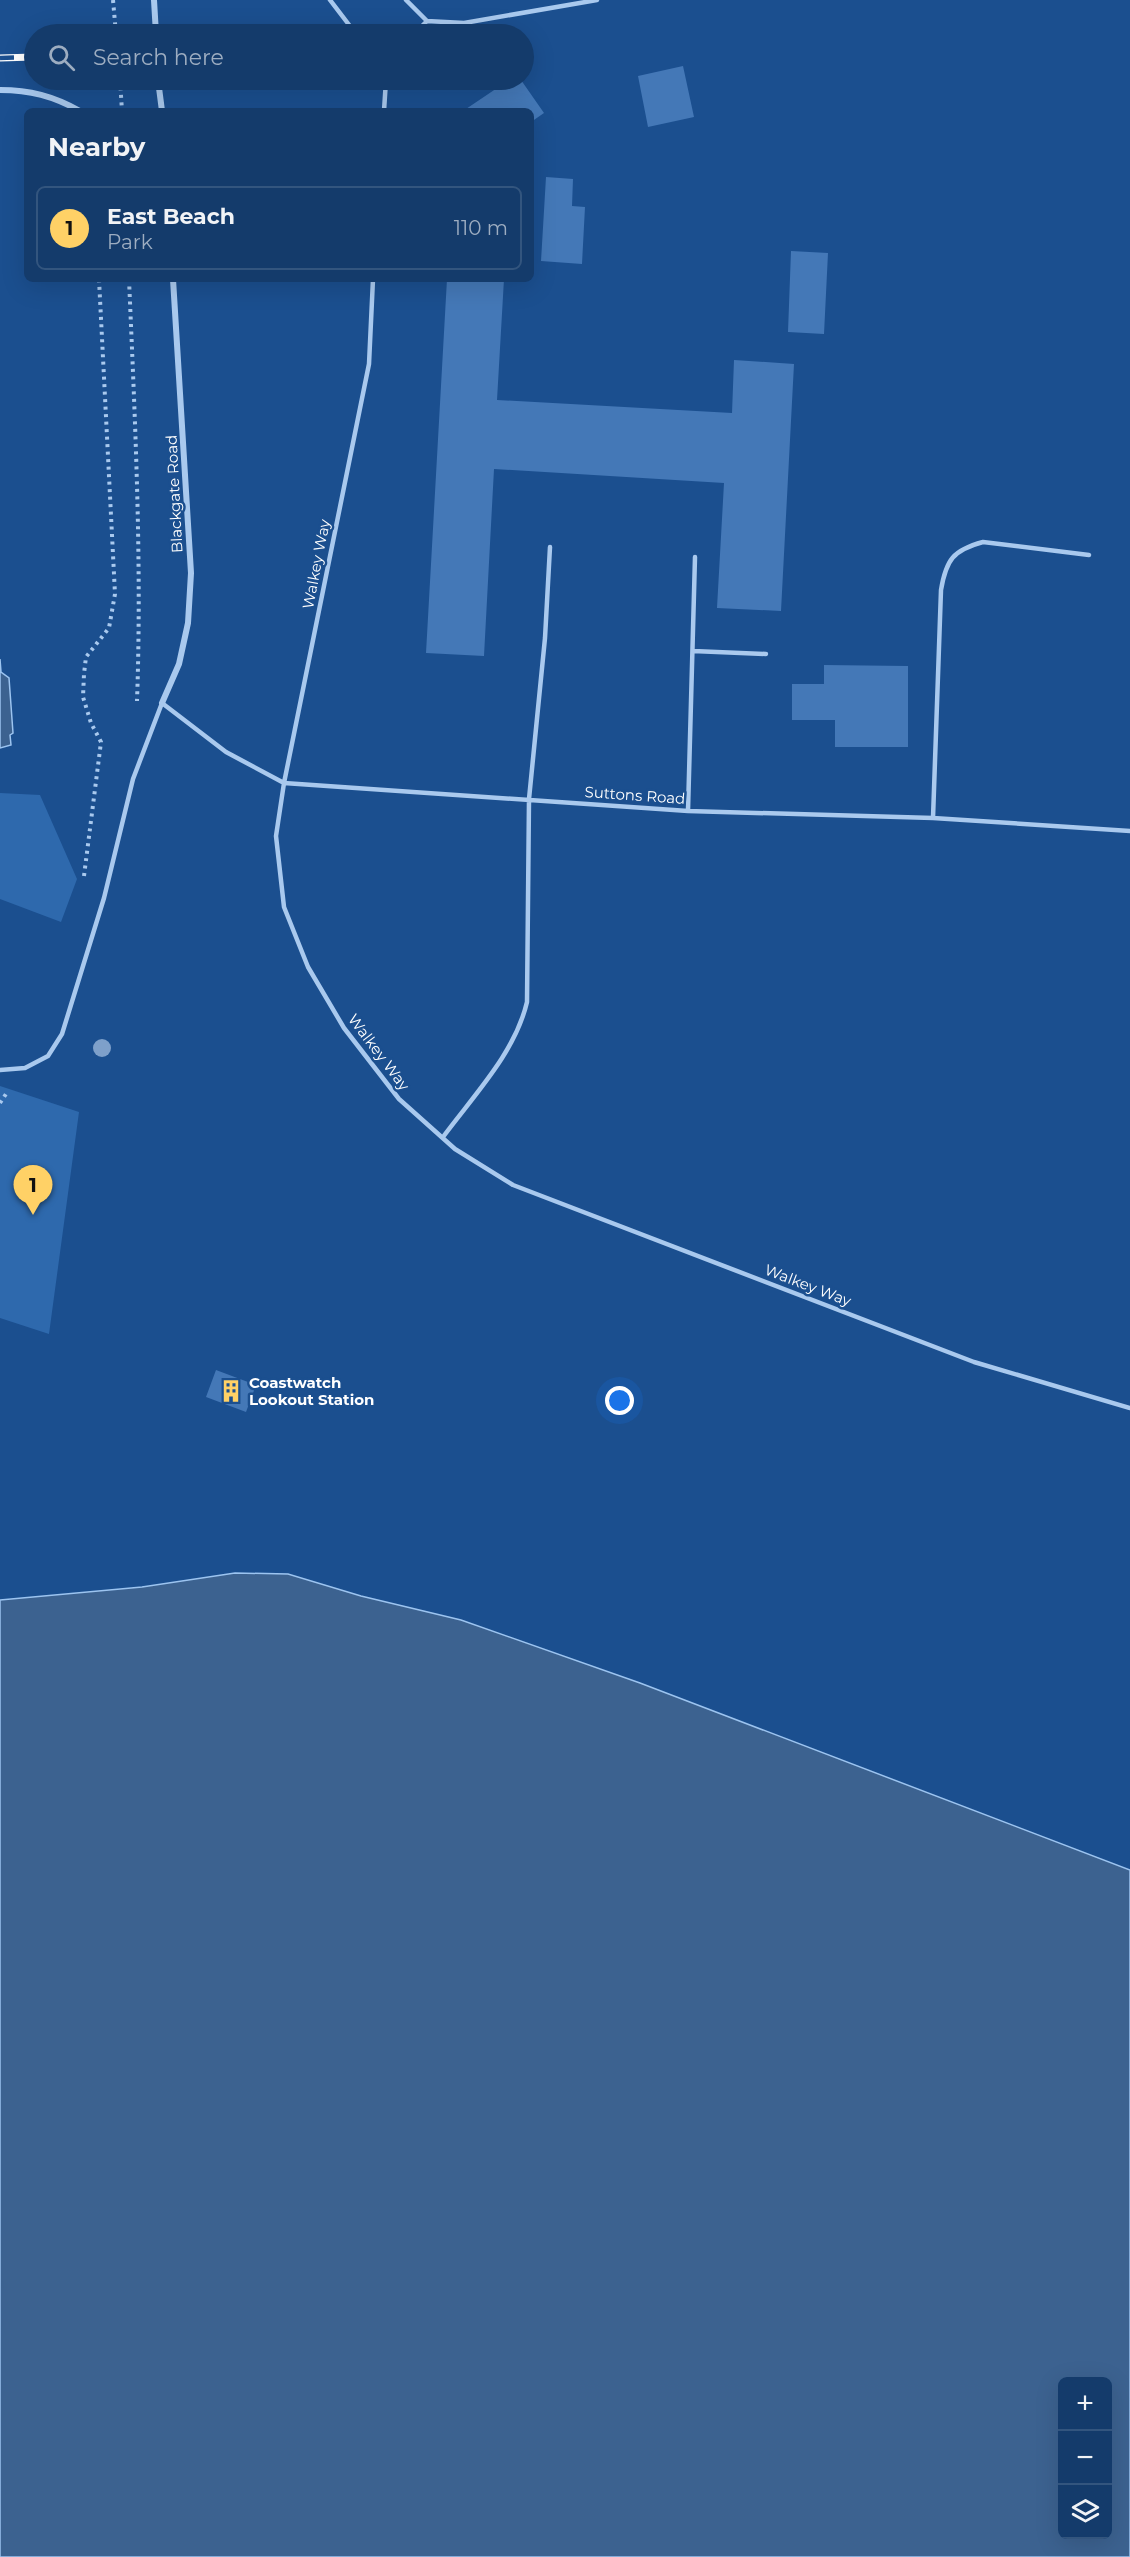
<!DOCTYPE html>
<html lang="en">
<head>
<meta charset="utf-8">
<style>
	:root { --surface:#143b6b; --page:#214673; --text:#f1f3f6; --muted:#9dadc1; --line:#33557e; --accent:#ffd166 }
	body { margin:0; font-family:Montserrat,sans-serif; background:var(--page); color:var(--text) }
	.controls { position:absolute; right:18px; bottom:18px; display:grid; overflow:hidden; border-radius:9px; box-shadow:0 6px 24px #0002 }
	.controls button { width:54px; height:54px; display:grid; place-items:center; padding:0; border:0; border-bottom:2px solid var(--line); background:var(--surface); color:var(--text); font:30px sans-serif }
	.you { position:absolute; left:620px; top:1401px; width:21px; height:21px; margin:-15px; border:4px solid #fff; border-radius:50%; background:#1a73e8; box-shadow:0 0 0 9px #1a73e833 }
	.badge { display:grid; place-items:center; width:39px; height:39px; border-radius:50%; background:var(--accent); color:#111; font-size:20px; font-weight:700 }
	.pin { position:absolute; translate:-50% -50px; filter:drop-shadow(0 2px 3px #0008) }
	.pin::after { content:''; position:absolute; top:32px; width:21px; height:18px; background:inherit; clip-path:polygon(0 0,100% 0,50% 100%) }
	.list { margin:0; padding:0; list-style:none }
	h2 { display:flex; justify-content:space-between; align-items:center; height:78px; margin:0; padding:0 24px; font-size:26px }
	h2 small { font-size:20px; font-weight:400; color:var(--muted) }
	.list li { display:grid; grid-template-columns:39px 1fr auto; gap:18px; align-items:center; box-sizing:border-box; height:84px; margin:0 12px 12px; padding:0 12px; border:2px solid var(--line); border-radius:9px }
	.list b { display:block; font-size:22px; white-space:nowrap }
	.list p { margin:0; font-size:20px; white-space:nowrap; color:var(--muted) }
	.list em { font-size:20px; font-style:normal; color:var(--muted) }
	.icon { flex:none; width:33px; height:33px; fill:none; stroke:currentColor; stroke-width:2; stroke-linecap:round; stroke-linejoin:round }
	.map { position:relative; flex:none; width:1130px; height:2557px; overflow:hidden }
	.search { position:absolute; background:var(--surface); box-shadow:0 6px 24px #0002; left:24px; top:24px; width:510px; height:66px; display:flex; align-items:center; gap:15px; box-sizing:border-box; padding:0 21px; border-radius:33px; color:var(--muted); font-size:22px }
	.panel { position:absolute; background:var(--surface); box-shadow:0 6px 24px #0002; left:24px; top:108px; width:510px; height:174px; border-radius:9px }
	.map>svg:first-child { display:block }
	.green { fill:#2e69ad }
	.water { fill:#3c6290; stroke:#9cc4f0; stroke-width:1.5; fill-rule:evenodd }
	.building { fill:#4478b7 }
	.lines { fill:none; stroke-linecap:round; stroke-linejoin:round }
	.path { stroke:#a9c9ee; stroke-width:4; stroke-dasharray:3 4.5; stroke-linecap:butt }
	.service { stroke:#a9c9ee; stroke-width:4.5 }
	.minor { stroke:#a9c9ee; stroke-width:6 }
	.rail-casing { stroke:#fff; stroke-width:7 }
	.rail { stroke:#1b4f8f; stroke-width:4.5; stroke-dasharray:14; stroke-linecap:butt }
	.tree { fill:#7ea0ca }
	.labels { text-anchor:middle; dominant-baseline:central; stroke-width:5; stroke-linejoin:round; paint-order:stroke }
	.street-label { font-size:15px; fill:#fff; stroke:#1b4f8f }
	.poi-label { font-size:15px; font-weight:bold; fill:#fff; stroke:#1b4f8f; text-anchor:start }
</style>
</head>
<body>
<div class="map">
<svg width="1130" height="2557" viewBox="0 0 1130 2557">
	<rect width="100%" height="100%" fill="#1b4f8f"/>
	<path class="green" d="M0,793L40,795L77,879L61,922L0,899Z
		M0,1086L79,1112L49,1334L0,1318Z"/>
	<path class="water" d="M0,659L1,672L9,678L13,733L10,735L11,745L0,748Z
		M235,1573L288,1574L361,1596L461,1620L640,1683L1130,1870V2557H0V1600L142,1587ZM1062,2382H1108V2534H1062Z"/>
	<path class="building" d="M683,66L694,117L648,127L638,76Z
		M509,80H521L544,113L531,122V111H463Z
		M546,177L573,179L572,206L585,207L582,264L541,261Z
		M791,251L828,253L824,334L788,332Z
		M447,279H504L497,400L732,413L734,360L794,364L781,611L717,608L724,483L494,469L484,656L426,653Z
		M824,665L908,666V747H835V720H792V684H824Z
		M216,1370L256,1385L246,1412L206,1397Z"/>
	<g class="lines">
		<path class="path" d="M113,0L116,34
			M120,80L122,111
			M129,279C135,420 142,560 137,701
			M84,876L101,742L91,723L83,697L84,674L86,657L109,628L115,594L99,279
			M0,1103L8,1091"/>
		<path class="service" d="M330,0L356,34
			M406,0L427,21
			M414,34L427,21L464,23L597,0
			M384,111L386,80
			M373,279L369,364L284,783L276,836L284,907L308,967L344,1028L399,1099L455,1149L513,1185L974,1362L1130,1408
			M693,651L766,654
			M688,811L695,557
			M933,818L941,590C946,560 953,550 983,542L1089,555
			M0,1070L25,1068L48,1056L62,1034L104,898L133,779L162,703L226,752L284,783L688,811L933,818L1130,831
			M443,1137C474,1095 515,1053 527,1002L529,799L545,638L550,547"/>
		<path class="minor" d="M154,0L156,34
			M158,80L162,111
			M0,90C30,90 53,96 80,111
			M162,703L179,664L188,623L191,573L173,279"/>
		<g class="rail-casing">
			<path id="rail" d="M0,58L34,57"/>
		</g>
		<use href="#rail" class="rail"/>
	</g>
	<circle class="tree" cx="102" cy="1048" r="9"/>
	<defs>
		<g id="building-bare" transform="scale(1.8)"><path d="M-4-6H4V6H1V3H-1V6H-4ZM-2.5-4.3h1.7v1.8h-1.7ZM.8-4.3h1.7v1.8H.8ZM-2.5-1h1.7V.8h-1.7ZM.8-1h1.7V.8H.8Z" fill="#ffd166" stroke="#1b4f8f" stroke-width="2.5" paint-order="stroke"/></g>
	</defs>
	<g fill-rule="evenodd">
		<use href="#building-bare" x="231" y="1391"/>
	</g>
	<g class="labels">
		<g class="street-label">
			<text transform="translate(174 494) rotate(-93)">Blackgate Road</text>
			<text transform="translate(316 564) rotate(-79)">Walkey Way</text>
			<text transform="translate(635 795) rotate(4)">Suttons Road</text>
			<text transform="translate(379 1052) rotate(53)">Walkey Way</text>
			<text transform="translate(808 1285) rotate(21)">Walkey Way</text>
		</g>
		<g class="poi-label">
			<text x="249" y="1382">Coastwatch<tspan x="249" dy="17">Lookout Station</tspan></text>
		</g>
	</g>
</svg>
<div class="controls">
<button>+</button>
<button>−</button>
<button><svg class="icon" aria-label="layers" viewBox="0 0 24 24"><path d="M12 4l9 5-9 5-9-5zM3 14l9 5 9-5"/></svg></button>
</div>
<div class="you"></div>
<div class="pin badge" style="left:33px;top:1215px">1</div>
<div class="search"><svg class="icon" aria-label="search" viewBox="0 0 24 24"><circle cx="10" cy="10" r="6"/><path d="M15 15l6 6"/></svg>Search here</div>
<section class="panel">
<h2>Nearby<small></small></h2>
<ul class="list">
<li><span class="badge">1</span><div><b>East Beach</b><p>Park</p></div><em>110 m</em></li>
</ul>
</section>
</div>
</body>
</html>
